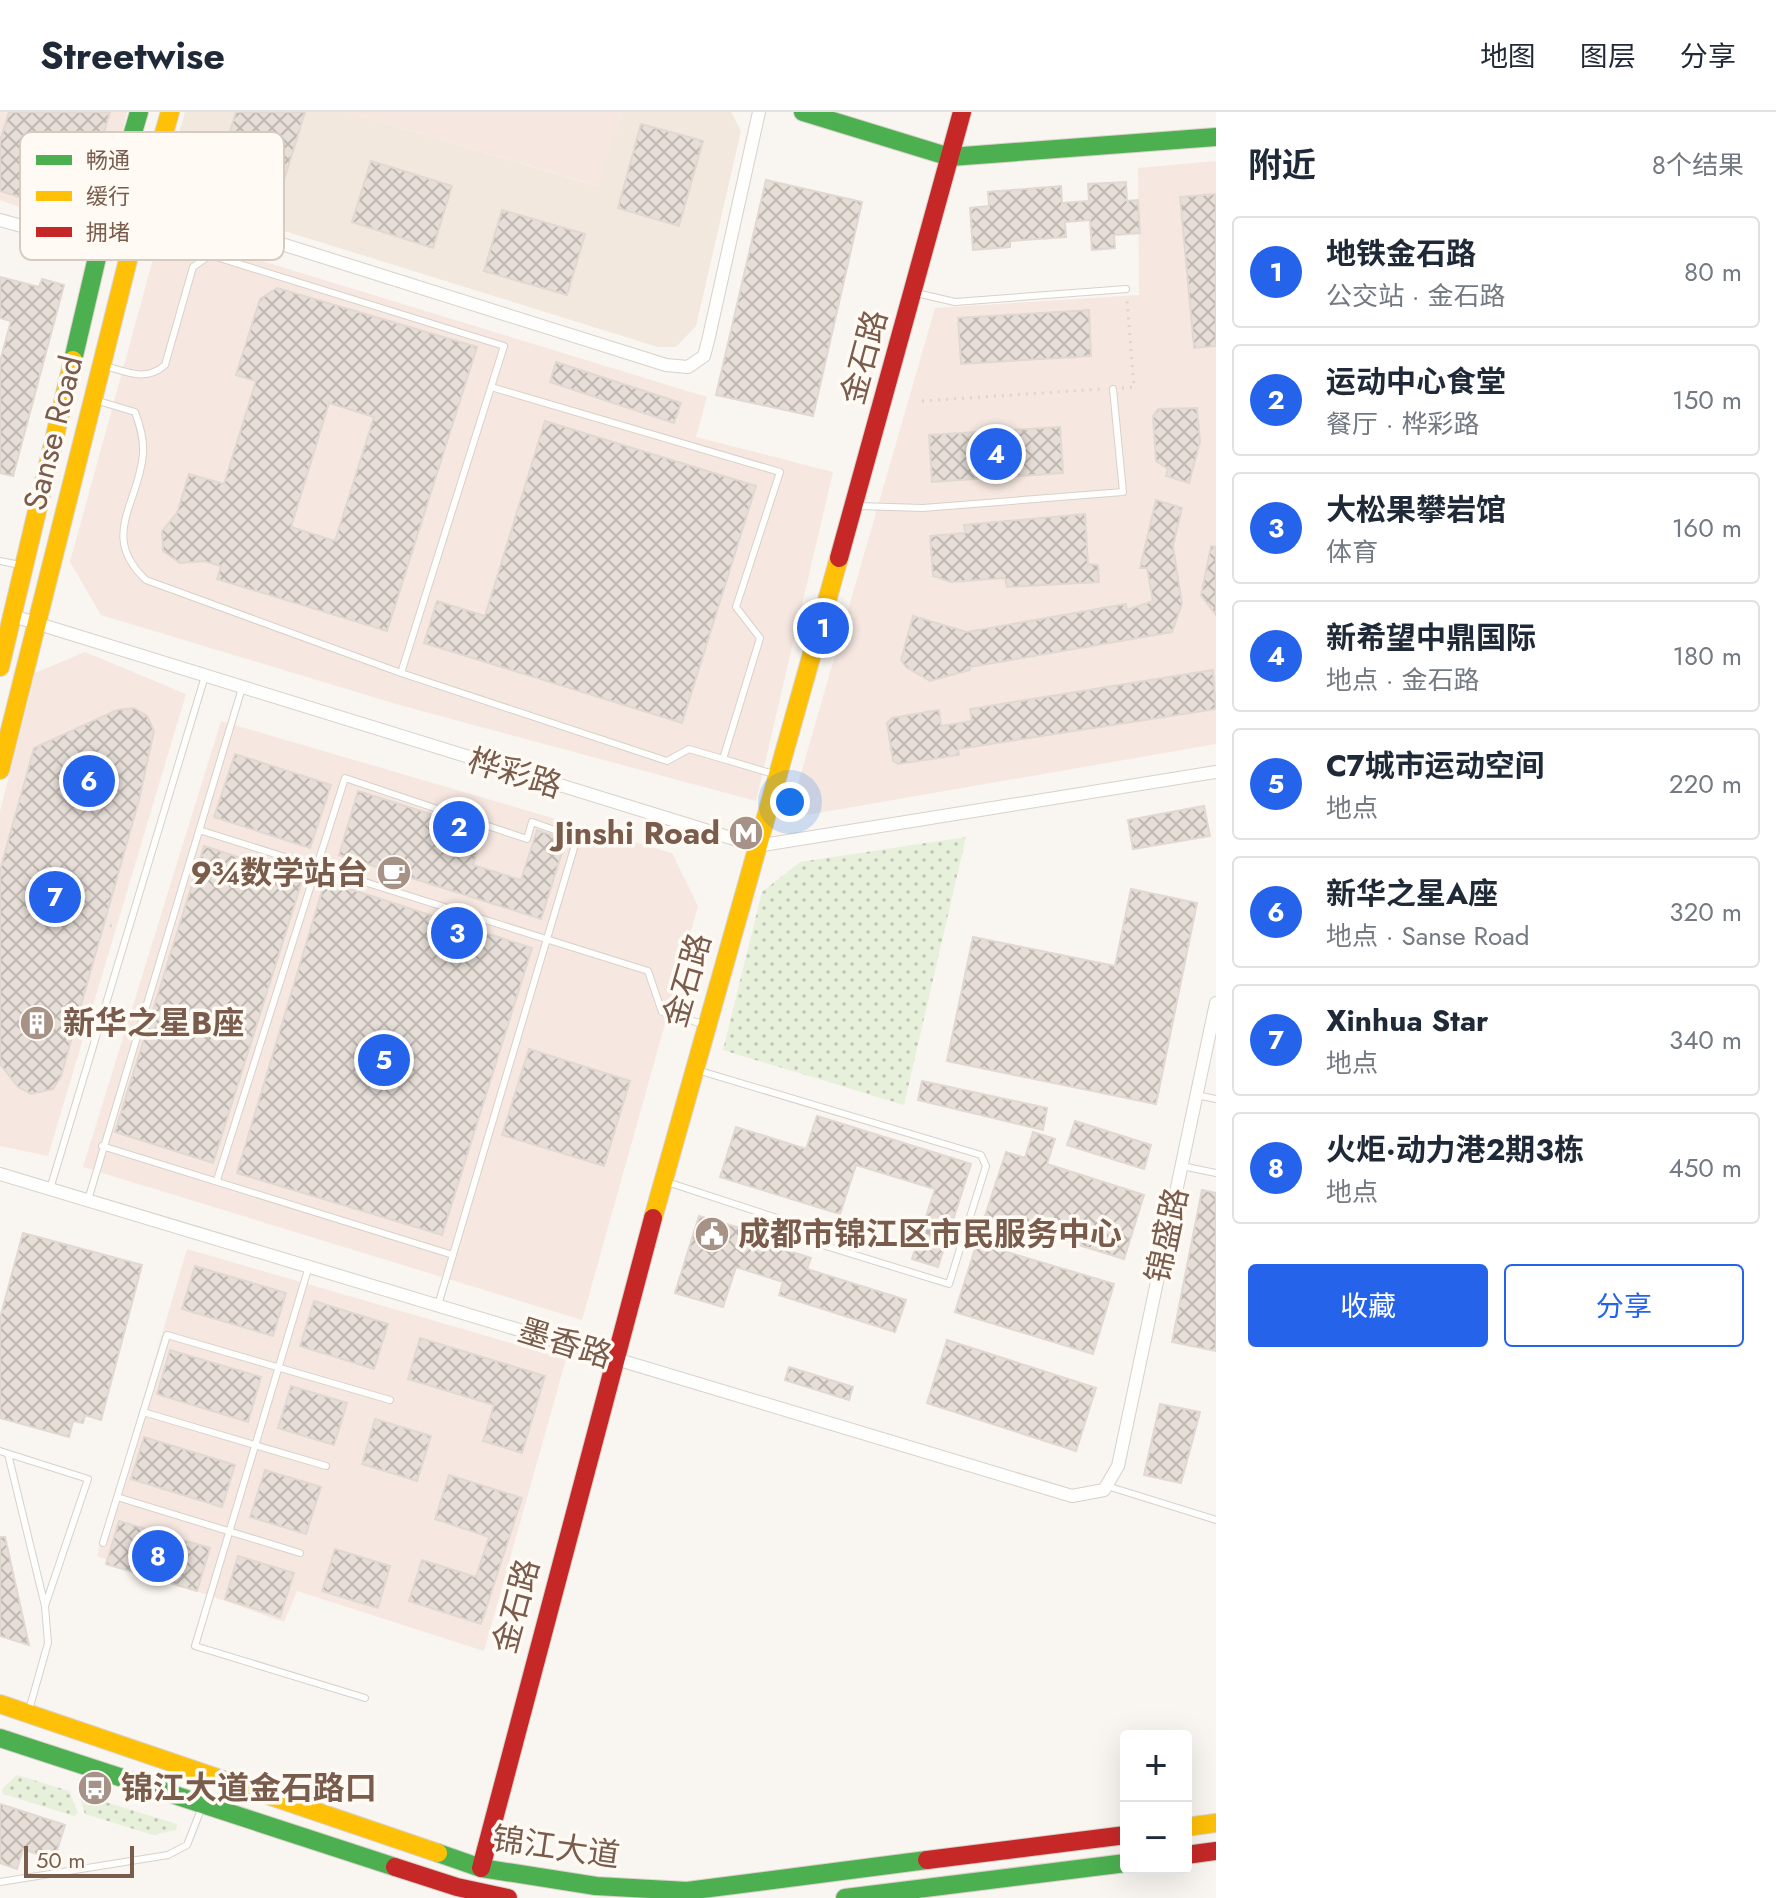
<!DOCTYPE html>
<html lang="zh">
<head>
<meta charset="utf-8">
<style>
	:root { --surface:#fff; --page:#f2f2f3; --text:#1f2937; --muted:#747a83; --line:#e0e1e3; --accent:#2563eb }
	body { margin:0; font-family:Jost,"Noto Sans SC",sans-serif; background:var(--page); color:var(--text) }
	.controls { position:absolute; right:24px; bottom:24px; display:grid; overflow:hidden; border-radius:8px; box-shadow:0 8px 32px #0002 }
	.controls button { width:72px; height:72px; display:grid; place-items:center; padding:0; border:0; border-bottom:2px solid var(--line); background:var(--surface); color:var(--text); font:40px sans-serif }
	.scale { position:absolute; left:24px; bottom:20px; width:110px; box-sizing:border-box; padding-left:8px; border:4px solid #7a5c4d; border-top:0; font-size:22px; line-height:28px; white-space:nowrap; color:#7a5c4d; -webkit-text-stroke:6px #fffaf3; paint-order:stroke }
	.you { position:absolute; left:790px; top:690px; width:28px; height:28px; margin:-20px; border:6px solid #fff; border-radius:50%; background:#1a73e8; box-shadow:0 0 0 12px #1a73e833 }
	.badge { display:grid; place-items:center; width:52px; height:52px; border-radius:50%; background:var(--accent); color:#fff; font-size:26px; font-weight:700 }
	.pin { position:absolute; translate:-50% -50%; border:4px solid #fff; box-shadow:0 2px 8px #0006 }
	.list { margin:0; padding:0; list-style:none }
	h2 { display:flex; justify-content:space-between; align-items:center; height:104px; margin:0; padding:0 32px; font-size:34px }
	h2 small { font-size:26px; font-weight:400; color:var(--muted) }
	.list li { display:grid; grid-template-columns:52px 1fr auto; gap:24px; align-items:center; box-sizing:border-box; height:112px; margin:0 16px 16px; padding:0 16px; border:2px solid var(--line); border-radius:8px }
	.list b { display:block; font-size:30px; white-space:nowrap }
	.list p { margin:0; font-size:26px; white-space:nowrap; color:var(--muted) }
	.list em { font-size:26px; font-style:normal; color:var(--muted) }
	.actions { display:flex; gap:16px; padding:24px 32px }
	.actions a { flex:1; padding:18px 0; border:2px solid var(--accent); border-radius:8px; text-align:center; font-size:28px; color:var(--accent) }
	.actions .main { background:var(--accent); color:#fff }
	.map { position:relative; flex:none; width:1216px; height:1786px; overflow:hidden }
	header { display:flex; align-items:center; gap:48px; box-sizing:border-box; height:112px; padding:0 40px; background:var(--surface); border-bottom:2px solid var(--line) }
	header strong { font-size:38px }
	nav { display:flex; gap:44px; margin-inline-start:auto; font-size:28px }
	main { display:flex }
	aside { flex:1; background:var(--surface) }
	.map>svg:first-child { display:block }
	.residential { fill:#f2e8de }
	.commercial { fill:#f6e8e1 }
	.grass { fill:url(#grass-dots) }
	.building { fill:url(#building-cross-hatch); stroke:#e2d8d2; stroke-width:2; fill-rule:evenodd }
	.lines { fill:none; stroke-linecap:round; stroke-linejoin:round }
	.lane-casing { stroke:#d7d1cb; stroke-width:8 }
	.street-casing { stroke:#d7d1cb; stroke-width:14 }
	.fast-casing { stroke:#d9d2cb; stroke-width:20 }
	.slow-casing { stroke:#d9d2cb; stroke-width:20 }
	.jam-casing { stroke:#d9d2cb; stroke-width:20 }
	.path { stroke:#dcd5d0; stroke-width:3; stroke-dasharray:2 6; stroke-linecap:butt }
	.lane { stroke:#fefefd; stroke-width:6 }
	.street { stroke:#fefefd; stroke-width:12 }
	.fast { stroke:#4caf50; stroke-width:18 }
	.slow { stroke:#ffc107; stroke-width:18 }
	.jam { stroke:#c62828; stroke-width:18 }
	.labels { text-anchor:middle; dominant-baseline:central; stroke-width:7; stroke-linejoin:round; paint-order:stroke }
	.street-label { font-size:32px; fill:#7a5c4d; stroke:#fffaf3 }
	.poi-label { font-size:32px; font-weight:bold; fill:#7a5c4d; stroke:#fffaf3; text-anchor:start }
	.key { fill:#fffaf3; stroke:#d7cbc1; stroke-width:2 }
	.key-label { font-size:22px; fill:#7a5c4d }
</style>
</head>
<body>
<header>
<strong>Streetwise</strong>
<nav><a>地图</a><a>图层</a><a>分享</a></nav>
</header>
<main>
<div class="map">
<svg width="1216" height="1786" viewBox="0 0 1216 1786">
	<defs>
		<pattern id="grass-dots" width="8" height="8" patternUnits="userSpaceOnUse" patternTransform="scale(2)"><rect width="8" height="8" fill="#e7f0db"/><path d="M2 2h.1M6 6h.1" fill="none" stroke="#c0c6b4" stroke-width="1.8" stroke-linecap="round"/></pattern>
		<pattern id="building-cross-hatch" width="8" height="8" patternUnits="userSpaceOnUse" patternTransform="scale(2)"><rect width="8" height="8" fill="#e6ded7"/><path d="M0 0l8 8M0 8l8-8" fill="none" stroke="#bfb7b1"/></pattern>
	</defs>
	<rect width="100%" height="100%" fill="#f9f5f0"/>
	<path class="residential" d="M185,0H347L597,74L623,0H731L741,19L696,214L676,235H658L162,81Z"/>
	<path class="commercial" d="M0,0H127L104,102L72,114L0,88Z
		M347,0H623L598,74Z
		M1216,49V632L801,704L793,689L935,196L1139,183L1138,56Z
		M161,118L707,285L696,325L833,360L756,689L403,594L101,503L70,450Z
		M85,540L186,582L48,1044L0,1034V699L35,561Z
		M221,609L672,741L698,794L582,1208L83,1055Z
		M187,1137L566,1247L484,1539L297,1479L284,1510L97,1444Z"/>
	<path class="grass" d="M966,725L904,993L723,938L762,780L800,750Z
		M17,1663L69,1679L78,1701L74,1704L3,1682L2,1677Z
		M79,1682L177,1712L176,1718L153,1723L85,1702Z"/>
	<path class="building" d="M9,0H110L92,63L97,77L91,97L73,102L0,79V29Z
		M236,0H305L280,81L217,61Z
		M641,12L703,29L679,114L618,96Z
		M371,49L452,74L433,136L352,110Z
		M766,68L862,90L813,304L716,283Z
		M1126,70L1127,89L1138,88L1140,121L1114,123L1115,136L1092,138L1090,108L1065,110L1066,125L1010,129V135L973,138L970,96L989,94L988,80L1061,74L1062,91L1089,89L1088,72Z
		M1216,82V234L1194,236L1180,85Z
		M502,98L585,122L567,183L484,159Z
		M0,165L39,175L42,167L64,173L13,364L0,361V249L11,209L0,206Z
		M277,176L477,235L387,519L217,467L221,454L204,449L180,451L163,439L162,419L177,401L189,362L224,372L256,269L236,263L260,187ZM329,291L374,305L335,429L291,415Z
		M1089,198L1091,244L961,252L958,206Z
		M556,250L681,291L674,311L550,270Z
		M1197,296L1200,330L1189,371L1166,364L1168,357L1156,349L1153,304L1158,297Z
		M545,309L756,374L682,611L424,531L437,489L485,504Z
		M1060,315L1063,361L932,370L929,323Z
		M1156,388L1182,396L1173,434L1182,492L1172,520L970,555V558L930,569L906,555L901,548L913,504L967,520L1126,492L1127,498L1153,489L1147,456H1140Z
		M1085,402L1088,452L1098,453L1099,470L1007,475L1005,466L951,470L933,464L930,424L965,421L964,413Z
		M1211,434L1216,435V503L1201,483Z
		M1213,558L1216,597L958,637L959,643L898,652L893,649L887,611L892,606L939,598L941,614L972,609L970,597Z
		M134,596L147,604L154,619L139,688L61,964L53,977L31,982L18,975L0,952V758L34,636L117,598Z
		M235,642L331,673L310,736L214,705Z
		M358,679L484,719L473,753L521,768L537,718L566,728L541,807L339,743Z
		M1204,694L1210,724L1133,737L1128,708Z
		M204,734L303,766L213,1051L115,1020Z
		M325,769L532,836L442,1123L237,1061Z
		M1131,777L1197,791L1156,992L947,949L973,825L1115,854Z
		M529,937L630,969L604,1054L502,1023Z
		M922,969L1047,996L1043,1018L918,988Z
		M817,1004L971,1052L938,1155L912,1147L935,1077L856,1053L840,1102L720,1065L736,1015L806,1037Z
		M1075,1009L1151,1033L1144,1057L1067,1033Z
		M1033,1020L1055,1027L1047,1052L1144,1083L1124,1147L985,1104L1006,1040L1025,1046Z
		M1202,1078L1216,1081V1239L1172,1230Z
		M699,1104L747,1118L745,1125L811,1146L807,1157L906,1188L895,1220L779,1183L783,1170L736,1155L723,1195L675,1181Z
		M23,1121L142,1153L101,1308L85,1303L83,1311L73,1309L69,1325L0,1306V1206Z
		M977,1131L1114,1172L1093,1242L955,1200Z
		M195,1154L286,1181L273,1224L182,1197Z
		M314,1189L388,1212L374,1257L300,1234Z
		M420,1226L545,1264L522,1341L483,1329L494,1293L408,1267Z
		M947,1228L1096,1276L1076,1339L927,1291Z
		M170,1238L261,1265L248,1310L157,1282Z
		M789,1255L853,1275L849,1288L785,1268Z
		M291,1274L347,1291L334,1333L278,1316Z
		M1160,1292L1200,1300L1181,1371L1144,1363Z
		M375,1307L431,1324L417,1369L362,1352Z
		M144,1325L235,1353L222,1395L131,1367Z
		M265,1358L321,1375L306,1422L250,1405Z
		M449,1363L522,1386L481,1512L409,1489L422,1448L476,1465L489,1425L435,1407Z
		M119,1409L210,1436L197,1479L106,1452Z
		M0,1425H5L29,1533L0,1524Z
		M335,1437L390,1454L378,1496L322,1479Z
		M238,1444L294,1461L280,1505L225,1487Z
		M0,1692L65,1713L54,1748L23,1737L17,1757L0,1751Z"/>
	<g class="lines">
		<g class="lane-casing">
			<path id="lane" d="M916,181L955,190L1126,177
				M95,288L135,300C140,314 144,327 143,342C139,392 99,424 146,468L401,561L504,234L210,143L193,155L165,253C146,270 127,260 105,254
				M858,394L923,396L1123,380L1113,277
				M0,449L20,453
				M401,561L667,649L689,637L723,647L760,526L736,495L780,360L491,275
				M723,647L777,663
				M199,718L648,859L662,900L703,912
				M1197,983L1216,987
				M102,1034L453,1143
				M1182,1054L1216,1061
				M217,1068L345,666L527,727L532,710L577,726L438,1193
				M667,1070L777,1106L787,1122L949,1172L986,1054L981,1043L697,958
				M50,1077L205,564
				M88,1088L242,576
				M309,1154L195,1534L365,1586
				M143,1300L326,1354
				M0,1339L88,1367L45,1494L48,1531L29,1598
				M8,1342L45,1494
				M1107,1374L1216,1408
				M117,1385L300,1441
				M103,1431L167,1223L390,1288
				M0,1770L168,1743L187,1733L202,1695"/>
		</g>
		<g class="street-casing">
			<path id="street" d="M145,89L666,253L688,255L704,244L708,229L759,0
				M0,108L129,144
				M13,504L757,734L1216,660
				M0,1062L1072,1384L1104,1378L1118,1354L1216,891"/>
		</g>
		<g class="fast-casing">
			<path id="fast" d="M803,0L950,45L1216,25
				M73,248L99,137L139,0
				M0,1626L395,1755
				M438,1741L481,1756L596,1774L687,1779L927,1748
				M845,1786L1126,1751"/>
		</g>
		<g class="slow-casing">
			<path id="slow" d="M0,555L73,248
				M0,658L129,144L170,0
				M653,1106L839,446
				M0,1592L438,1741
				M1186,1715L1216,1711"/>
		</g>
		<g class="jam-casing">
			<path id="jam" d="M839,446L962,0
				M1186,1743L1216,1739
				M927,1748L1126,1723
				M395,1755L457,1775L508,1786
				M481,1756L653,1106"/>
		</g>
		<path class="path" d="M1122,276L1134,275L1127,188
			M922,289L1102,277
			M102,812L117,815"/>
		<use href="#lane" class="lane"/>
		<use href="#street" class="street"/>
		<use href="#fast" class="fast"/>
		<use href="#slow" class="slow"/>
		<use href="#jam" class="jam"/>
	</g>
	<defs>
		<g id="metro-disc" transform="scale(1.8)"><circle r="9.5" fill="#a69286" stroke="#fffaf3"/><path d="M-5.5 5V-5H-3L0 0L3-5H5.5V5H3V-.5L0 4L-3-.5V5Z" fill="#fff"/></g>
		<g id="cafe-disc" transform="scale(1.8)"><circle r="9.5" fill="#a69286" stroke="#fffaf3"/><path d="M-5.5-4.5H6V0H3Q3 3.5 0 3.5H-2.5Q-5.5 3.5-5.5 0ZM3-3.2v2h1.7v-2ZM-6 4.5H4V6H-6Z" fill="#fff"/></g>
		<g id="building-disc" transform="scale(1.8)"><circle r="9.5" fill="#a69286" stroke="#fffaf3"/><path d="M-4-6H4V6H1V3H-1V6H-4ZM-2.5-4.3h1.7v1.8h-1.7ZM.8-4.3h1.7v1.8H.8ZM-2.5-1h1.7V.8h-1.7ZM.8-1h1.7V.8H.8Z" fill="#fff"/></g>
		<g id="civic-disc" transform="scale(1.8)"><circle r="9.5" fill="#a69286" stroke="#fffaf3"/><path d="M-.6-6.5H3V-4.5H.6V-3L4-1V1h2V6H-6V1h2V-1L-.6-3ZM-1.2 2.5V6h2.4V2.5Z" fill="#fff"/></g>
		<g id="bus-disc" transform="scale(1.8)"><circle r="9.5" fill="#a69286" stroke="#fffaf3"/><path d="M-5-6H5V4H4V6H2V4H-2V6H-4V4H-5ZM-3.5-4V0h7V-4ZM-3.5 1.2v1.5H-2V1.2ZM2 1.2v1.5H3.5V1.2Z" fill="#fff"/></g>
	</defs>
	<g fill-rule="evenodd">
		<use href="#metro-disc" x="746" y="721"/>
		<use href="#cafe-disc" x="394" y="761"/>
		<use href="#building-disc" x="37" y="911"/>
		<use href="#civic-disc" x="712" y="1122"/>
		<use href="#bus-disc" x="95" y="1676"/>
	</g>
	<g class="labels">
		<g class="street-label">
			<text transform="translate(864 245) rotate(-75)">金石路</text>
			<text transform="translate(53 321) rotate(-76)">Sanse Road</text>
			<text transform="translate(515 661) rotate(17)">桦彩路</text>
			<text transform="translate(687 868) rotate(-74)">金石路</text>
			<text transform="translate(1167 1123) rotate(-78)">锦盛路</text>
			<text transform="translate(565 1231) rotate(17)">墨香路</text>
			<text transform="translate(516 1494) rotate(-75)">金石路</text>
			<text transform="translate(556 1735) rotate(8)">锦江大道</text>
		</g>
		<g class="poi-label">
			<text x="720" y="721" text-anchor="end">Jinshi Road</text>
			<text x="368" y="761" text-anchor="end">9¾数学站台</text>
			<text x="63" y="911">新华之星B座</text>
			<text x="738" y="1122">成都市锦江区市民服务中心</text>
			<text x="121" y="1676">锦江大道金石路口</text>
		</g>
	</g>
	<rect x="20" y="20" width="264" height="128" rx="12" class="key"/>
	<rect x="36" y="43" width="36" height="10" fill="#4caf50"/>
	<rect x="36" y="79" width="36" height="10" fill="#ffc107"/>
	<rect x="36" y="115" width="36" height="10" fill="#c62828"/>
	<g class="key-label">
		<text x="86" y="56">畅通</text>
		<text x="86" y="92">缓行</text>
		<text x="86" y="128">拥堵</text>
	</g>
</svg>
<div class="controls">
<button>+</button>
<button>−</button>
</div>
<div class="scale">50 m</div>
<div class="you"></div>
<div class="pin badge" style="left:823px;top:516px">1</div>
<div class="pin badge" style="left:459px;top:715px">2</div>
<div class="pin badge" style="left:457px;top:821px">3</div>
<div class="pin badge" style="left:996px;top:342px">4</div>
<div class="pin badge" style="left:384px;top:948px">5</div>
<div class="pin badge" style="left:89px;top:669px">6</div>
<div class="pin badge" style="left:55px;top:785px">7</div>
<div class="pin badge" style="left:158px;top:1444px">8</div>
</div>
<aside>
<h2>附近<small>8个结果</small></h2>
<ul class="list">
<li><span class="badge">1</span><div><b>地铁金石路</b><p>公交站 · 金石路</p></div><em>80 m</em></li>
<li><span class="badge">2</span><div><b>运动中心食堂</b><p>餐厅 · 桦彩路</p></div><em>150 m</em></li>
<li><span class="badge">3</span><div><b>大松果攀岩馆</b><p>体育</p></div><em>160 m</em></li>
<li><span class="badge">4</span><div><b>新希望中鼎国际</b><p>地点 · 金石路</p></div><em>180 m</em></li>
<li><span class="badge">5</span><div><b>C7城市运动空间</b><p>地点</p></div><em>220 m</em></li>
<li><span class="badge">6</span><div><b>新华之星A座</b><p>地点 · Sanse Road</p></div><em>320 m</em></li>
<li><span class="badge">7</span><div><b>Xinhua Star</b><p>地点</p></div><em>340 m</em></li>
<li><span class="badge">8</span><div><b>火炬·动力港2期3栋</b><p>地点</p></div><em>450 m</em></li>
</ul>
<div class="actions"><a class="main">收藏</a><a>分享</a></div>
</aside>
</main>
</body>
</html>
